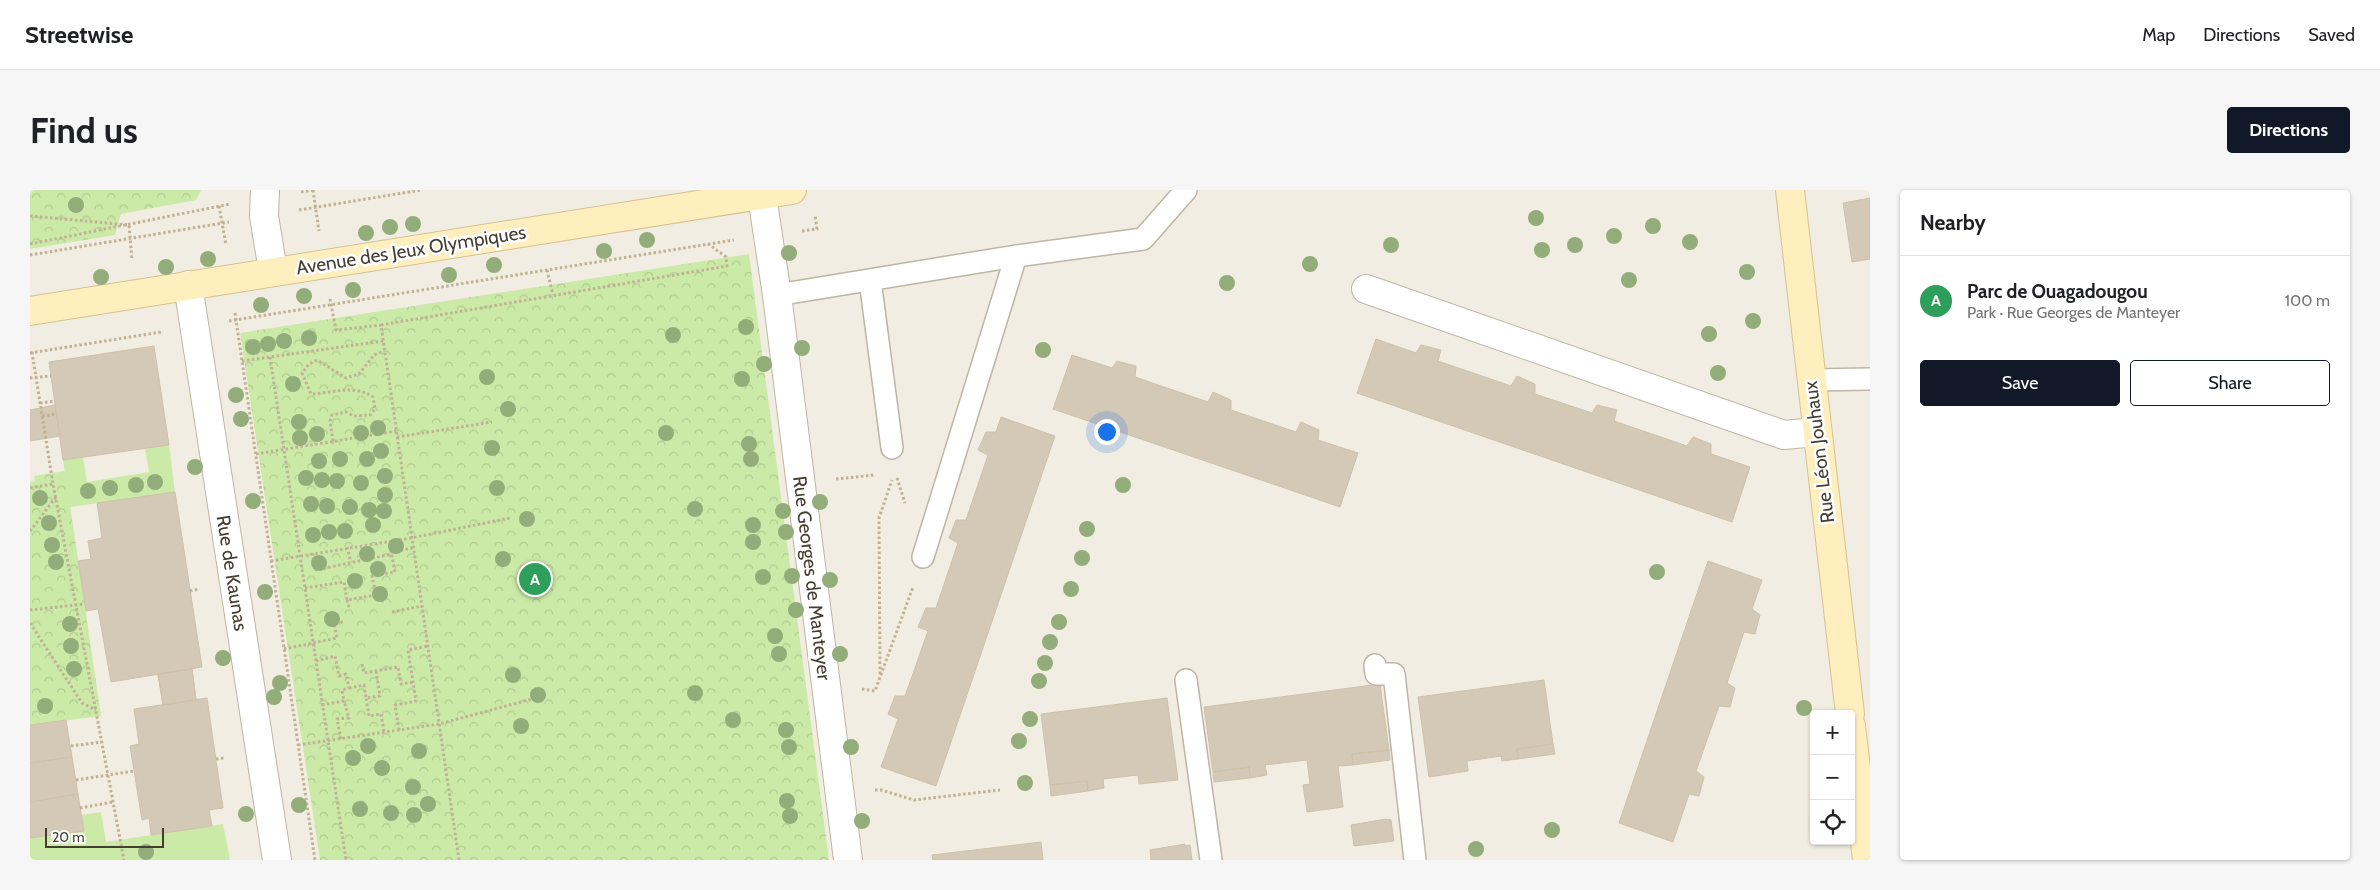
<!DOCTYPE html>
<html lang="en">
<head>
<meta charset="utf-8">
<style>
	:root { --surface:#fff; --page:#f6f6f6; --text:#202124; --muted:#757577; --line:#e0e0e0; --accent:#111827 }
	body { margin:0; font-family:Cabin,sans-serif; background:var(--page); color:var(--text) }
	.controls { position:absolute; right:15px; bottom:15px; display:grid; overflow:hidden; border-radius:5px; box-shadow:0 1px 4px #0004 }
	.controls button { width:45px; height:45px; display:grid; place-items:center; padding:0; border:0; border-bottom:1px solid var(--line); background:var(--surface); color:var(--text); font:25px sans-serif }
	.scale { position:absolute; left:15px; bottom:12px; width:119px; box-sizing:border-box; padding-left:5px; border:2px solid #443d32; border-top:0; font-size:14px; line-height:18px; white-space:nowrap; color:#443d32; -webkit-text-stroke:4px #fff; paint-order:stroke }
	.you { position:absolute; left:1076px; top:241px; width:18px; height:18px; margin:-12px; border:4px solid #fff; border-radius:50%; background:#1a73e8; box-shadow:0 0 0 8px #1a73e833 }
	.badge { display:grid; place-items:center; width:32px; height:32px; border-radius:50%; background:var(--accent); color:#fff; font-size:16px; font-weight:700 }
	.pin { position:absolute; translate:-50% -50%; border:2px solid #fff; box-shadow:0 1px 5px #0006 }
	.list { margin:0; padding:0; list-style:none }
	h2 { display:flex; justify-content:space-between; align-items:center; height:65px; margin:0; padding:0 20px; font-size:21px }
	h2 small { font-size:16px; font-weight:400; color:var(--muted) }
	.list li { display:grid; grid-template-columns:32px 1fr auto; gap:15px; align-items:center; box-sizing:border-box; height:90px; padding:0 20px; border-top:1px solid var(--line) }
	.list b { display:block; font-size:19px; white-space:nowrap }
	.list p { margin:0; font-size:16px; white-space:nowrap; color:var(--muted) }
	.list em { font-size:16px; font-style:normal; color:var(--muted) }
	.actions { display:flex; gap:10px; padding:15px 20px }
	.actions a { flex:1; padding:11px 0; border:1px solid var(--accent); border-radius:5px; text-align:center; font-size:18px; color:var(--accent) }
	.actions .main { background:var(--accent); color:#fff }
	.icon { flex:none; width:28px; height:28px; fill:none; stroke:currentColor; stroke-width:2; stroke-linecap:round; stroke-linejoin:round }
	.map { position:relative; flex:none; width:1840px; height:670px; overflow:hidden; border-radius:5px }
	header { display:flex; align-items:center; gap:30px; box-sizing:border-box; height:70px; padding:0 25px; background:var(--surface); border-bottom:1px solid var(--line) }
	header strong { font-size:24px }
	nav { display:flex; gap:28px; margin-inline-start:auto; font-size:18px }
	.intro { display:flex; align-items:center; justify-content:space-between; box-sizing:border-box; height:120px; padding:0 30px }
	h1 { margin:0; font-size:35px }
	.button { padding:12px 22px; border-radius:5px; background:var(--accent); color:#fff; font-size:18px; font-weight:700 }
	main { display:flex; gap:30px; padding:0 30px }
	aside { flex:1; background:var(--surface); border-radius:5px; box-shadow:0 1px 4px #0004 }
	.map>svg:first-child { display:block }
	.grass { fill:#cceaa7 }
	.park { fill:url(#park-crowns) }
	.building { fill:#d4c9b7; stroke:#cfc1aa }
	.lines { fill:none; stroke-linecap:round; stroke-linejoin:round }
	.lane-casing { stroke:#beb5a4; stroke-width:24 }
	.street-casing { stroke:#beb5a4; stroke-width:30 }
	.secondary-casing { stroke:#d5c28e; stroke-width:30 }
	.path { stroke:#c0b194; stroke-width:3; stroke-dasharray:2.5 2.5; stroke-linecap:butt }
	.lane { stroke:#fff; stroke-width:21 }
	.street { stroke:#fff; stroke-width:28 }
	.secondary { stroke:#ffefbf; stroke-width:28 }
	.tree { fill:#92ad79 }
	.labels { text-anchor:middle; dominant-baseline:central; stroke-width:5; stroke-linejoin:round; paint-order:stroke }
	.street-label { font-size:19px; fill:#443d32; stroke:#fff }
</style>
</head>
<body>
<header>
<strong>Streetwise</strong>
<nav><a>Map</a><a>Directions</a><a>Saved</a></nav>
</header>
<div class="intro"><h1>Find us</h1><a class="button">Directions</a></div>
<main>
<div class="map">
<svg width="1840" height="670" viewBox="0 0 1840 670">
	<defs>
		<pattern id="park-crowns" width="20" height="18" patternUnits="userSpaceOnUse" patternTransform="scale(1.25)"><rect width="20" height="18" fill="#cceaa7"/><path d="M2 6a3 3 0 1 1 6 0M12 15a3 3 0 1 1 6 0" fill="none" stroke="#b0ca90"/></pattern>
	</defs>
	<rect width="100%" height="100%" fill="#f2ede2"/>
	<path class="grass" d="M139,255L145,302L40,317L33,270L53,267L57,292L119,282L115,259Z
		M71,622L76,652L193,634L200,670H0V648L53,641L51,625Z"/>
	<path class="park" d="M0,0H171L166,10L91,24L85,45L0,59Z
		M719,64L799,670H290L210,143Z
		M35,281L71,526L0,535V292L5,291L4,286Z"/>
	<path class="building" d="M1840,8V69L1822,72L1813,13Z
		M1346,149L1386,163L1391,155L1411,160L1408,171L1481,196L1487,186L1505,194V204L1562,223L1567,215L1587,220L1584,231L1657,256L1663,247L1681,254V264L1720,277L1702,332L1327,203Z
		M124,156L139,255L33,270L19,172Z
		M1042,165L1082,178L1087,171L1106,176L1105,187L1178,212L1183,202L1201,210V220L1266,242L1271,232L1289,240L1288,250L1328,263L1310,317L1023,219Z
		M25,215L30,246L0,251V220Z
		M971,227L1025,246L906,596L851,577L868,529L858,524L865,506H875L898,441L888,437L896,418H906L928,353L919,348L926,330H936L958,265L948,260L956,242H966Z
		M145,302L172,477L81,492L68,419L56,421L48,371L61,369L58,351L72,348L67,313Z
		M1678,371L1732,390L1722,419L1730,425L1725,444L1714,442L1697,493L1705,498L1700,517L1689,516L1666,581L1674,587L1669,606L1659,604L1643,652L1589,633Z
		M162,479L166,510L133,515L128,484Z
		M162,479L166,510L133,515L128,484Z
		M1514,490L1523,554L1487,559L1488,569L1472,571L1471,566L1437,571L1438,581L1399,587L1388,507Z
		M1350,494L1359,560L1322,564L1323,575L1308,576L1313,617L1277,622L1273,595L1280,594L1277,570L1235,575L1237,585L1220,588L1219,577L1183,582L1174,517Z
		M177,508L193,618L179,620L182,636L121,645L119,628L112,630L100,556L109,554L104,519Z
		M1137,508L1148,590L1109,594L1108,585L1073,589L1074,598L1058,601L1057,591L1020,595L1011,524Z
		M36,530L42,567L0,573V535Z
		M1523,554L1525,564L1488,569L1487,559Z
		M1359,560L1360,570L1323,575L1322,564Z
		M42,567L48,604L0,612V573Z
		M1219,577L1220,588L1184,592L1183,582Z
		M1057,591L1058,601L1021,606L1020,595Z
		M48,604L54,641L0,648V612Z
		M1356,629L1361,630L1364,651L1324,656L1321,635Z
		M1011,652L1013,670H903L902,665Z
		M1155,654V656L1160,655L1162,670H1121L1120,660Z"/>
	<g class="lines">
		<g class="lane-casing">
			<path id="lane" d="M840,90L862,258
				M747,105L986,66L1113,49L1156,0
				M1780,190L1840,189
				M893,367L986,66
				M1345,475L1346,484H1364L1385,670
				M1156,490L1181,670"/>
		</g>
		<g class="street-casing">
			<path id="street" d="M235,0L234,26L243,81
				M732,6L747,105L818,670
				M158,95L247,670
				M1336,99L1754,245L1786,242"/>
		</g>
		<g class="secondary-casing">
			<path id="secondary" d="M1760,0L1820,524
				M0,121L762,0
				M1821,536L1837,670"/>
		</g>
		<path class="path" d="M283,0L289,41
			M271,2L283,0
			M189,16L196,55
			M269,20L391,0
			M0,26L99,35L102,70
			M772,41L787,39L785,25
			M0,54L200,14
			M0,65L199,32
			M517,80L523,105
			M300,109L306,140L351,135L429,670
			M205,123L285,670
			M199,131L704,50
			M351,135L697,76L696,67L677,53
			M2,162L23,294L94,670
			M0,163L131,142
			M240,167L316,670
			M212,171L353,151
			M0,188L21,186
			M10,213L25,211
			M12,226L27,224
			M367,247L462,232
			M303,251L300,231L302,225L316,222L324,226L340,225L345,219L343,207C324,194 303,203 281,204L272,183L279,174L287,170L316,188L329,184L344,165L354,161
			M226,264L366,241
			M867,288L875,313
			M806,289L844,285
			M0,298L23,294
			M0,341L26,307
			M317,357L321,372
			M282,363L286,380L362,364
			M241,371L381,348L480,328
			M275,398L314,392L317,410L346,405L342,386L365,382L361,362L383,358
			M160,401L169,399
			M317,410L319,417
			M0,420L55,414
			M362,422L392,416
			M0,433L52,513L66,520
			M254,459L307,448L304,434L313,432
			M286,471L305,466L309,486L316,484L319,498L312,500L314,511L292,515
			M332,474L334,483L368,477L371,494L383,492
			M346,481L350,506L336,508L339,526L351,524L354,542
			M850,484L849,328L862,290
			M319,498L334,495L336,508
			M832,499L845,501L883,397
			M369,540L365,515L386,511L378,460L398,456
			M311,549L307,529L319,528L314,511
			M268,555L409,534L502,509
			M41,556L72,552
			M186,569L194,568
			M46,590L104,581
			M845,600H851L884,610L970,600
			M50,618L83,612"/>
		<use href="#lane" class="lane"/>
		<use href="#street" class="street"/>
		<use href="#secondary" class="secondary"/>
	</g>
	<g class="tree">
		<circle cx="46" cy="15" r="8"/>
		<circle cx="1506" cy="28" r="8"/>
		<circle cx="383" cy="34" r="8"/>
		<circle cx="1623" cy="36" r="8"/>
		<circle cx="360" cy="37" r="8"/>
		<circle cx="336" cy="43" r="8"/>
		<circle cx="1584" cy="46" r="8"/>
		<circle cx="617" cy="50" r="8"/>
		<circle cx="1660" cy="52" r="8"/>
		<circle cx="1361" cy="55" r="8"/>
		<circle cx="1545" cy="55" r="8"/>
		<circle cx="1512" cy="60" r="8"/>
		<circle cx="574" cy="61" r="8"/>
		<circle cx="759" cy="63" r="8"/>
		<circle cx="178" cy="69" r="8"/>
		<circle cx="1280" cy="74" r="8"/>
		<circle cx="464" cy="75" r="8"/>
		<circle cx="136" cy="77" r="8"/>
		<circle cx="1717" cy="82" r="8"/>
		<circle cx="419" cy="85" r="8"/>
		<circle cx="71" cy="87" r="8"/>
		<circle cx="1599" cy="90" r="8"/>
		<circle cx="1197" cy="93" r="8"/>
		<circle cx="323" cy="100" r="8"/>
		<circle cx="274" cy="106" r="8"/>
		<circle cx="231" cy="115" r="8"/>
		<circle cx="1723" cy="131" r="8"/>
		<circle cx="716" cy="137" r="8"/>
		<circle cx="1679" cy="144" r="8"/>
		<circle cx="643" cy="145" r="8"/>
		<circle cx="279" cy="148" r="8"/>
		<circle cx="254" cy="151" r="8"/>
		<circle cx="238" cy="154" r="8"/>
		<circle cx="223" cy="157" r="8"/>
		<circle cx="772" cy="158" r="8"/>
		<circle cx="1013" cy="160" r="8"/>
		<circle cx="734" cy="174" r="8"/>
		<circle cx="1688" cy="183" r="8"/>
		<circle cx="457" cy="187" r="8"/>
		<circle cx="712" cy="189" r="8"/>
		<circle cx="263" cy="194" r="8"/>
		<circle cx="206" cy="205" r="8"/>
		<circle cx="478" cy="219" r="8"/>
		<circle cx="211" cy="229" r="8"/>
		<circle cx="269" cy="232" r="8"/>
		<circle cx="348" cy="238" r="8"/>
		<circle cx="331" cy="243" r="8"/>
		<circle cx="636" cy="243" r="8"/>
		<circle cx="287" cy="244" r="8"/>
		<circle cx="270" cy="248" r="8"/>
		<circle cx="719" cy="254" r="8"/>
		<circle cx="462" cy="258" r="8"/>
		<circle cx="351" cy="261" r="8"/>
		<circle cx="310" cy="269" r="8"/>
		<circle cx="337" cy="269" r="8"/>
		<circle cx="721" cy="269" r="8"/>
		<circle cx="289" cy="271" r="8"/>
		<circle cx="165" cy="277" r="8"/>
		<circle cx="355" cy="286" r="8"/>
		<circle cx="276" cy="288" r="8"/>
		<circle cx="292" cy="290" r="8"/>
		<circle cx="307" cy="291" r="8"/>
		<circle cx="125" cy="292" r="8"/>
		<circle cx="331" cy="293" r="8"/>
		<circle cx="106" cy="295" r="8"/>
		<circle cx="1093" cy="295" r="8"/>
		<circle cx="80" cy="298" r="8"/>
		<circle cx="467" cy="298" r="8"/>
		<circle cx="58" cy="301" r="8"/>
		<circle cx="355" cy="305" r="8"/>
		<circle cx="10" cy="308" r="8"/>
		<circle cx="223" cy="311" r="8"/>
		<circle cx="790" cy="312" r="8"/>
		<circle cx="281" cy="314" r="8"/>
		<circle cx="297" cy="316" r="8"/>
		<circle cx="320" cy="317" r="8"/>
		<circle cx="665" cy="319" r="8"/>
		<circle cx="339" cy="320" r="8"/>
		<circle cx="354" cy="321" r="8"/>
		<circle cx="753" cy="321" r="8"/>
		<circle cx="497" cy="329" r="8"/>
		<circle cx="19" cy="333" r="8"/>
		<circle cx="343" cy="335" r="8"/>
		<circle cx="723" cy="335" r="8"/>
		<circle cx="1057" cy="339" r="8"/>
		<circle cx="315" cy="341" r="8"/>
		<circle cx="299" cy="342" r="8"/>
		<circle cx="756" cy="342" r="8"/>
		<circle cx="283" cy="345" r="8"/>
		<circle cx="723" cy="352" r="8"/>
		<circle cx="22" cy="355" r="8"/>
		<circle cx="366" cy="356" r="8"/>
		<circle cx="337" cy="364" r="8"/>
		<circle cx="1052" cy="368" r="8"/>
		<circle cx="473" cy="369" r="8"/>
		<circle cx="26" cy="372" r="8"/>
		<circle cx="289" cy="373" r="8"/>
		<circle cx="348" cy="379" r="8"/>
		<circle cx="1627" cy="382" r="8"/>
		<circle cx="762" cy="386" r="8"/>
		<circle cx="733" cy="387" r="8"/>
		<circle cx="800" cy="390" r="8"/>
		<circle cx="325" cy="391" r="8"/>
		<circle cx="1041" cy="399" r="8"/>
		<circle cx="235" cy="402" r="8"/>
		<circle cx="350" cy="404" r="8"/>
		<circle cx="766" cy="420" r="8"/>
		<circle cx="302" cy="429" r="8"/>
		<circle cx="1029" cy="432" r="8"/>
		<circle cx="40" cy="434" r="8"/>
		<circle cx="745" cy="446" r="8"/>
		<circle cx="1020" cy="452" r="8"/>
		<circle cx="41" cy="456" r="8"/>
		<circle cx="749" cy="464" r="8"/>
		<circle cx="810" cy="464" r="8"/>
		<circle cx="193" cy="468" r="8"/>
		<circle cx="1015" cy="473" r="8"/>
		<circle cx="44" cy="479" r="8"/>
		<circle cx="483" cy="485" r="8"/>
		<circle cx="1009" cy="491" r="8"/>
		<circle cx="250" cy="493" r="8"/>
		<circle cx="665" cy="503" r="8"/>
		<circle cx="508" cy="505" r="8"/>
		<circle cx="244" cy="507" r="8"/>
		<circle cx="15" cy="516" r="8"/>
		<circle cx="1774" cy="518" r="8"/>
		<circle cx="1000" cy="529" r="8"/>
		<circle cx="703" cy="530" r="8"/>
		<circle cx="491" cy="536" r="8"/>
		<circle cx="756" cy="540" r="8"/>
		<circle cx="989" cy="551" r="8"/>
		<circle cx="338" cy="556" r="8"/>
		<circle cx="759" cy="557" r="8"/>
		<circle cx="821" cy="557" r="8"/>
		<circle cx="389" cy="561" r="8"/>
		<circle cx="323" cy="568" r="8"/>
		<circle cx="352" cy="578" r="8"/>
		<circle cx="995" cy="593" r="8"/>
		<circle cx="383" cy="597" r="8"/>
		<circle cx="757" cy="611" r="8"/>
		<circle cx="398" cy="614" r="8"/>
		<circle cx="269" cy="615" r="8"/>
		<circle cx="330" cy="619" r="8"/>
		<circle cx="361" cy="623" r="8"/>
		<circle cx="216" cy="624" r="8"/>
		<circle cx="384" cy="625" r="8"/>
		<circle cx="760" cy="626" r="8"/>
		<circle cx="832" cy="631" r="8"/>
		<circle cx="1522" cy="640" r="8"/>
		<circle cx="1446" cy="659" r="8"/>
		<circle cx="116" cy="662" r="8"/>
	</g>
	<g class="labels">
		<g class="street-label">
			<text transform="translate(381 60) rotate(-9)">Avenue des Jeux Olympiques</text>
			<text transform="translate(1789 262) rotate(-97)">Rue Léon Jouhaux</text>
			<text transform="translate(202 383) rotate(81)">Rue de Kaunas</text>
			<text transform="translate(782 388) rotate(83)">Rue Georges de Manteyer</text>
		</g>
	</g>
</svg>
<div class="controls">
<button>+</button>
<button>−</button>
<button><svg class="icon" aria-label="locate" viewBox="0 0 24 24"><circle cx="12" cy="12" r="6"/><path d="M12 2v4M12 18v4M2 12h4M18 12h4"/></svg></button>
</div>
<div class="scale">20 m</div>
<div class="you"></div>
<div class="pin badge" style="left:505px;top:389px;background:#2e9e5b">A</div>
</div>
<aside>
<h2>Nearby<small></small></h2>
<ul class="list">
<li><span class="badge" style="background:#2e9e5b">A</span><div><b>Parc de Ouagadougou</b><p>Park · Rue Georges de Manteyer</p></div><em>100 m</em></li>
</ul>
<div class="actions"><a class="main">Save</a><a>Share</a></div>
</aside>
</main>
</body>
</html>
